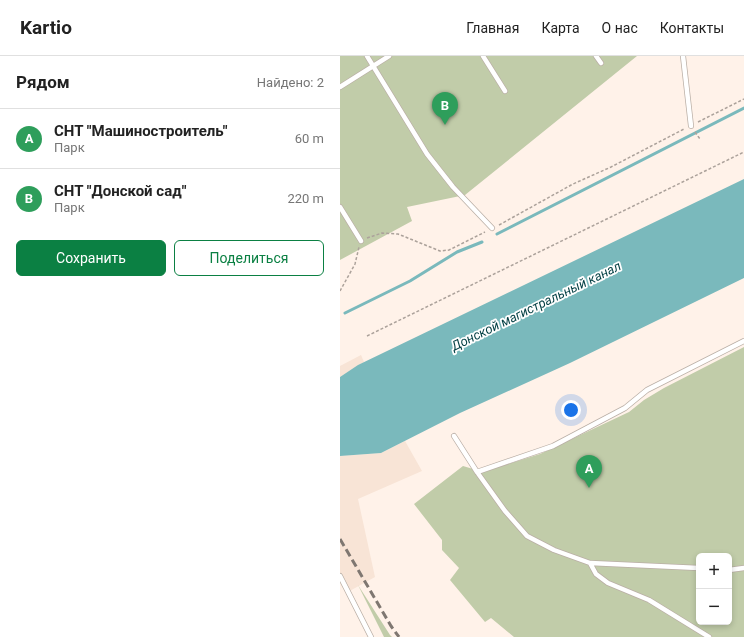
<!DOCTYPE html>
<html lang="ru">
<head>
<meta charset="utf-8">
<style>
	:root { --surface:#fff; --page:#f6f6f6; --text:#222; --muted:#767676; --line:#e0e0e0; --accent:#0b8043 }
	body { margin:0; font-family:Roboto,sans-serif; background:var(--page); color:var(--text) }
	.controls { position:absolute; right:12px; bottom:12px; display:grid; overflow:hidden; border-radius:6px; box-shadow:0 2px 6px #0003 }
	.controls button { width:36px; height:36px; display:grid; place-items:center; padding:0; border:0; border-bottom:1px solid var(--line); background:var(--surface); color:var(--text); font:20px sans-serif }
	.you { position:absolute; left:231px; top:354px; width:14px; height:14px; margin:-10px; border:3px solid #fff; border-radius:50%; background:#1a73e8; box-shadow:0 0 0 6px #1a73e833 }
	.badge { display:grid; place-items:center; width:26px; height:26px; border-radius:50%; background:var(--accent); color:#fff; font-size:13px; font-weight:700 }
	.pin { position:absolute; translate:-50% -33px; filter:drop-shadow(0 1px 2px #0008) }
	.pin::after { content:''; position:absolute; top:21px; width:14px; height:12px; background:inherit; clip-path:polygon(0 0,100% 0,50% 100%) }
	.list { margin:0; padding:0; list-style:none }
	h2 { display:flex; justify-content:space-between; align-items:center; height:52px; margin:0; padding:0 16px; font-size:17px }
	h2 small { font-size:13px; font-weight:400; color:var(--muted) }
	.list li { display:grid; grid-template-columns:26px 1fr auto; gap:12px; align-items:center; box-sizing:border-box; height:60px; padding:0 16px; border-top:1px solid var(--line) }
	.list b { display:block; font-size:15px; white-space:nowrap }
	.list p { margin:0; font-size:13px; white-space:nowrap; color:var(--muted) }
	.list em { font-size:13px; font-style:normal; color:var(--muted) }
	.actions { display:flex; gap:8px; padding:12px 16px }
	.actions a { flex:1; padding:9px 0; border:1px solid var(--accent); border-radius:6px; text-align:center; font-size:14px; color:var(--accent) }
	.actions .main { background:var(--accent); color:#fff }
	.map { position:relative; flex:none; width:404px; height:581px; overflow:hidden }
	header { display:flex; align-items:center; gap:24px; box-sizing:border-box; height:56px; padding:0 20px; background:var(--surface); border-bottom:1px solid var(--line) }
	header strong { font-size:19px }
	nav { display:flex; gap:22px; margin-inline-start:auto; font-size:14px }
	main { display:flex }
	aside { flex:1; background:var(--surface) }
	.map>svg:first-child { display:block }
	.built { fill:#f8e4d6 }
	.green { fill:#c1cca9; fill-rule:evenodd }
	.water { fill:#7ab9bc }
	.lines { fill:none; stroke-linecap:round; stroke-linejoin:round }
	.stream { stroke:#7ab9bc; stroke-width:3 }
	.service-casing { stroke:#baafa6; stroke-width:6 }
	.path { stroke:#aca29b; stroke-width:1.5; stroke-dasharray:3 2; stroke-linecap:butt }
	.service { stroke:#fff; stroke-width:4.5 }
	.rail { stroke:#7f7771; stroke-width:3; stroke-dasharray:8 4; stroke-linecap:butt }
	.labels { text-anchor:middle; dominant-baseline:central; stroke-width:3.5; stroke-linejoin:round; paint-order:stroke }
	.water-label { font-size:13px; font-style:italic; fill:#003e42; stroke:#fff }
</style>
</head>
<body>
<header>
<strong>Kartio</strong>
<nav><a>Главная</a><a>Карта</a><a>О нас</a><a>Контакты</a></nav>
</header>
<main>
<aside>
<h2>Рядом<small>Найдено: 2</small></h2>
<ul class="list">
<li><span class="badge" style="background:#2e9e5b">A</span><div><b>СНТ &quot;Машиностроитель&quot;</b><p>Парк</p></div><em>60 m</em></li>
<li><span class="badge" style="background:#2e9e5b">B</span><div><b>СНТ &quot;Донской сад&quot;</b><p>Парк</p></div><em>220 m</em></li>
</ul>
<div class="actions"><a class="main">Сохранить</a><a>Поделиться</a></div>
</aside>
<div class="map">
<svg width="404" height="581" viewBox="0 0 404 581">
	<rect width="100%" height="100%" fill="#fff2e9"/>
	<path class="built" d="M21,299L24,306L0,321V310Z
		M65,385L82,415L18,443L35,521L6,537L0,527V400L41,397Z"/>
	<path class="green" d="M0,0H297L125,139L67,151L72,165L0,204Z
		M404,291V581H174L151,562L145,566L110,524L119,512L102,494V484L74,448L123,410L143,416L200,398L289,356L304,344L324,332ZM359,500H389V566H359Z
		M18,529L50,579L52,581H44Z"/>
	<path class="water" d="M404,123V222L230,307L120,357L41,397L0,400V321L18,309Z"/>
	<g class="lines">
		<path class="stream" d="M157,178L404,52
			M5,257L70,225L117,196L142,186"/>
		<g class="service-casing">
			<path id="service" d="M27,0L87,98L113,131L152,172
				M143,0L165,35
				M256,0L261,7
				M343,0L351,70
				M0,31L49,0
				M0,151L21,185
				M114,380L137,416L165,455L187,480L214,494L250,507L256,518L268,527L309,544L369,581
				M137,416L213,390L285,352L307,334L404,285
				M250,507L359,512
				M389,514L404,512
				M0,520L31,581"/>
		</g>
		<path class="path" d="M358,66L404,43
			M355,76L360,83
			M159,169L233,128L271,111L344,73
			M27,182L42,177L58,178L100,195L109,194L145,176
			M0,235L15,208L19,191
			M27,280L404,96"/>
		<use href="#service" class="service"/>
		<path class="rail" d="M0,483L51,570L59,581"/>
	</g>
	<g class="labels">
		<g class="water-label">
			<text transform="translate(196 250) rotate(-26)">Донской магистральный канал</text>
		</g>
	</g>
</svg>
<div class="controls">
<button>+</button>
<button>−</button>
</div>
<div class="you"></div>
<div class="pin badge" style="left:249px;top:432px;background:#2e9e5b">A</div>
<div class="pin badge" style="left:105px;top:69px;background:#2e9e5b">B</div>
</div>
</main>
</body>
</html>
